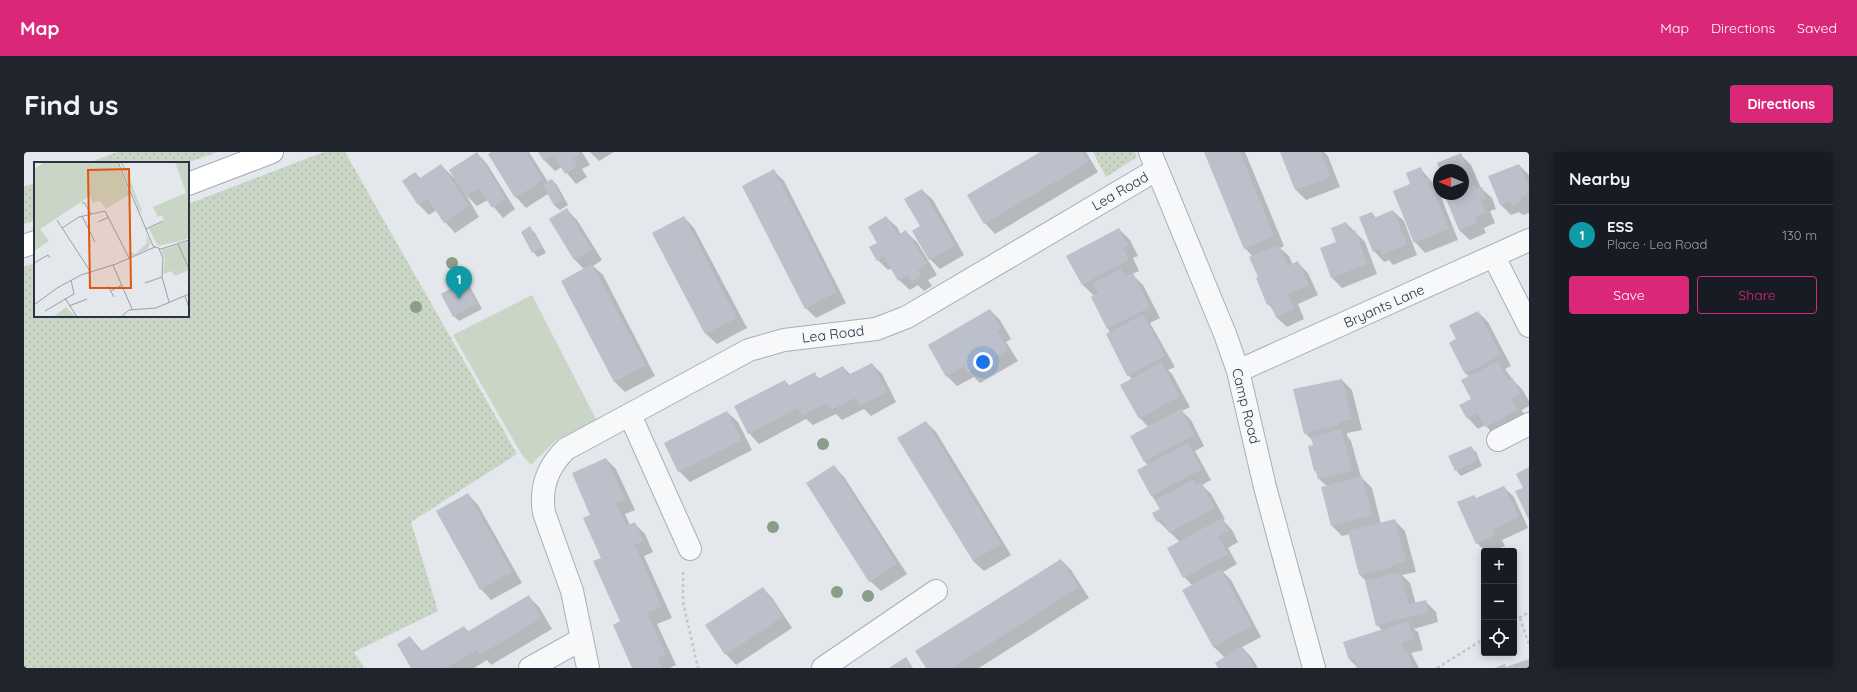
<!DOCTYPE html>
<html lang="en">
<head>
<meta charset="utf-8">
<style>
	:root { --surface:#171b24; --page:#20242c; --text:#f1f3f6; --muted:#9ea1a6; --line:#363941; --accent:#db2777 }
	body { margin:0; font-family:Quicksand,sans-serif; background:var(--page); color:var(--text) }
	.controls { position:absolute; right:12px; bottom:12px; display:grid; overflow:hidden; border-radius:4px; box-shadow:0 2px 10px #0003 }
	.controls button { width:36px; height:36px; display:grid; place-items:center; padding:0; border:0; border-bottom:1px solid var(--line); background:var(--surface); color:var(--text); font:20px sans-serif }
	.compass { position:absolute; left:1409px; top:12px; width:36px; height:36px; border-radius:50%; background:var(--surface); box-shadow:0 2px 10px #0003; rotate:271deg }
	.you { position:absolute; left:959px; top:210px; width:14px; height:14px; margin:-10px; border:3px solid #fff; border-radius:50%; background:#1a73e8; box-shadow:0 0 0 6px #1a73e833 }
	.badge { display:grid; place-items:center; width:26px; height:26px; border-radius:50%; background:var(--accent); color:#fff; font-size:13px; font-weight:700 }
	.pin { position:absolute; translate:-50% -33px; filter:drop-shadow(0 1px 2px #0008) }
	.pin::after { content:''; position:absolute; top:21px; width:14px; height:12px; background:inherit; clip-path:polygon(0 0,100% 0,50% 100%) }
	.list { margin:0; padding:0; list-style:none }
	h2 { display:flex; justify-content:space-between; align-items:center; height:52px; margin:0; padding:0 16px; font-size:17px }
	h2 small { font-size:13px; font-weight:400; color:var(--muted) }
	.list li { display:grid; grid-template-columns:26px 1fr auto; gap:12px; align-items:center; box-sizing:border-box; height:60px; padding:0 16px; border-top:1px solid var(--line) }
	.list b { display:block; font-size:15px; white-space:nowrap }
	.list p { margin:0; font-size:13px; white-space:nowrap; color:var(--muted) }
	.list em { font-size:13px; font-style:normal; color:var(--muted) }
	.actions { display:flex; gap:8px; padding:12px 16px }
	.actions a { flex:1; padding:9px 0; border:1px solid var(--accent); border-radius:4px; text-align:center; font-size:14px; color:var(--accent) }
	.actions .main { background:var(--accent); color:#fff }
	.icon { flex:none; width:22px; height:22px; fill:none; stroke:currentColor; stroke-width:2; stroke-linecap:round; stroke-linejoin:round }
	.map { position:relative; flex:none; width:1505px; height:516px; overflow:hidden; border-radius:4px }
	header { display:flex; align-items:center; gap:24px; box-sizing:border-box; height:56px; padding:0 20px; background:var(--accent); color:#fff }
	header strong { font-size:19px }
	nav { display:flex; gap:22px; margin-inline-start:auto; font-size:14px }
	.intro { display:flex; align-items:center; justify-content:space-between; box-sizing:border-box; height:96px; padding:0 24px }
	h1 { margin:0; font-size:28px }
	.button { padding:10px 18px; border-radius:4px; background:var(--accent); color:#fff; font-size:14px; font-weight:700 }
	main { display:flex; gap:24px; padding:0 24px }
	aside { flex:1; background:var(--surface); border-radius:4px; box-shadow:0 2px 10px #0003 }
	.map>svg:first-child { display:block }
	.grass { fill:url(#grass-dots) }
	.park { fill:#c9d6c5 }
	.shadow { fill:#0003 }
	.building { fill:#bbc0ca }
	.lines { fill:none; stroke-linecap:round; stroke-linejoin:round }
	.minor-casing { stroke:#a9aeb7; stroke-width:24 }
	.major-casing { stroke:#a3abb8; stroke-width:24 }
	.path { stroke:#c2c5cb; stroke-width:2.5; stroke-dasharray:3 3; stroke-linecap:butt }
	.minor { stroke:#f7f8fa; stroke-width:22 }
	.major { stroke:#fff; stroke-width:22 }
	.tree { fill:#899d89 }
	.labels { text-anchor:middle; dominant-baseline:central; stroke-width:3.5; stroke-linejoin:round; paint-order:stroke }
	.street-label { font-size:14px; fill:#2b3445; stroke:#f4f6f9 }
	.inset-road { fill:none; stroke:#9a9fa9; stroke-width:1 }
	.view { fill:#df570f; fill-opacity:0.15; stroke:#df570f; stroke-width:2 }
	.inset-edge { fill:none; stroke:#2b3445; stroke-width:2 }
</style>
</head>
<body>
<header>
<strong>Map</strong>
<nav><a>Map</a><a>Directions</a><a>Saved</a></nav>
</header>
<div class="intro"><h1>Find us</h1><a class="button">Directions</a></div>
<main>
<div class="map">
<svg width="1505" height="516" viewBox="0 0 1505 516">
	<defs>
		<pattern id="grass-dots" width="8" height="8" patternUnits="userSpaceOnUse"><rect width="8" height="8" fill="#c9d6c5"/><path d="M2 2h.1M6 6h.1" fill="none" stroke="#adb8ab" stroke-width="1.8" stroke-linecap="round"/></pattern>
	</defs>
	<rect width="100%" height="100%" fill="#e4e7ec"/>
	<path class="grass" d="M93,0H193L163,11H64Z
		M300,0H321L493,302L387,370L414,459L330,500L340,516H0V115L11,111V164H164V52Z
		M1069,0H1111L1113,5L1082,25Z
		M11,31V68L0,72V35Z"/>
	<path class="park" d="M508,143L573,269L532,288L507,313L498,303L429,183Z"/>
	<path class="shadow" d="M469,0H505L524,30L528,28L533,33L544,53L536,58L530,53L524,42L502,56L492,45Z
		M516,0H558L566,13L558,17L563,25L552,32L538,15L531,19L521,9Z
		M566,0H590L575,9Z
		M1018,0H1062L1074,20L971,82L961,71Z
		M1181,0H1221L1260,94L1256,96L1265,104L1269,113L1274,111L1284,121L1294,143L1274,152L1280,167L1263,175L1252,165L1249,158L1244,152L1229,105L1221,96Z
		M1257,0H1300L1304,4L1316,35L1282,48L1272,38Z
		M453,1L463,12L491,57L479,66L464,48L453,54L442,43L455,65L431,81L421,70L413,58L405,63L395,53L379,29L391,21L397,27L417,13L430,26Z
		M1437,3L1447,13L1457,36L1468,46L1472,57L1466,59L1471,71L1460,76L1462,81L1446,88L1435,78L1422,42H1439V18H1417Z
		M1495,13L1505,23V61L1499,63L1495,60L1487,63L1477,53L1465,25Z
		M1396,16L1414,37L1434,88L1401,101L1391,90L1387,33Z
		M750,19L760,29L822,151L792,166L782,156Z
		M898,38L909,48L940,103L916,117L906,107L897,75Z
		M543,58L553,68L578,108L569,114L579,123L631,224L601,240L591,230L560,117L551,108L526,68Z
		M1369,59L1380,69L1393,103L1369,113L1365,108L1360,110L1350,99L1348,61L1352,66Z
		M660,65L670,76L723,176L693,192L682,182L629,81Z
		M862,65L873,75L877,83L882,80L893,90L913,123L904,128L908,134L900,139L894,133L886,138L875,128L868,116L864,118L854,108V91Z
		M1322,71L1341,90L1353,122L1318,136L1308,126L1314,90Z
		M506,76L511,81L522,101L514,105L509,100Z
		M1095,77L1106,88L1114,104L1109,106L1115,119L1108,122L1119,133L1136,166L1126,171L1151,215L1144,218L1148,222L1166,255L1158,259L1167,268L1180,294L1171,299L1187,328L1178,333L1187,342L1201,367L1199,368L1208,378L1214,390L1204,396L1213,412L1199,420L1207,428L1237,485L1218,495L1228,506L1234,516H1196L1201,506L1190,495L1168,433L1160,425L1156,390L1134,369L1137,358L1128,344L1124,313L1121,310L1124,275L1116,266L1109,228L1104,223L1070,144L1058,132Z
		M441,130L446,135L458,157L435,169L430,164Z
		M966,158L976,168L987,187L982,190L994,209L956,231L950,225L933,234L923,224Z
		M1454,160L1464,170L1487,214L1481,217L1488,227L1498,237L1505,249V254L1498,258L1503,269L1472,285L1461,273L1454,277L1444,266L1448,248L1446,225L1442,222L1426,191L1434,187Z
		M848,212L858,222L872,250L847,264L840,257L818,268L812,262L789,273L782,267L735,292L725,281L761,229L766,234L790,222L796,227L819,215L827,223Z
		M1318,228L1328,238L1338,278L1323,281V284L1327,289L1337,325L1348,336L1357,372L1371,369L1381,379L1392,420L1378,423L1386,431L1392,452L1401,449L1412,460L1414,470L1390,477L1394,480L1399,498L1387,501L1395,516H1334L1326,508L1358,478L1353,473L1343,430L1336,423L1326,382L1318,384L1308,374L1303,334L1295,327L1291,318L1289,289L1281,281L1270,238Z
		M703,260L714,270L728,298L666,330L655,319L641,291Z
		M902,270L912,280L987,403L960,419L949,409Z
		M1447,295L1452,300L1458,314L1437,324L1432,318Z
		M582,307L592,317L611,358L601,362L606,373L610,371L621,382L629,400L620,404L648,466L633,472L652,513L646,516H609L568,363Z
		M810,314L820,325L883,422L857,439L846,429Z
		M1480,335L1490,345L1504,376L1478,388L1481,394L1469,399H1461L1453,391L1450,344L1453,347Z
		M444,342L454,353L498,431L467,448L457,437Z
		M1037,408L1047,418L1065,446L955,516H903Z
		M739,436L749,447L768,476L712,513L702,502Z
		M505,445L515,455L528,477L467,513L463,508L450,516H388L386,485L399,500L440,475L445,480Z"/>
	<path class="building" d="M453,0L482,47L468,56L455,36L442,45L425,18Z
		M467,0H502L519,28L491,46L464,2Z
		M514,0H555L556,2L549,7L554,14L541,22L530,4L520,9Z
		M1016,0H1059L1065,10L960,72L943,43Z
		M1180,0H1216L1250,84L1220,97Z
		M1256,0H1297L1306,25L1271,38Z
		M1437,1L1452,37L1458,35L1462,46L1457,48L1462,61L1451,65L1453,71L1435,78L1420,42H1439V18H1416L1413,11Z
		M417,12L445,54L420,71L404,47L394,53L378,29L391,20L396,26Z
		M1495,12L1505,36V41L1497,45L1498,49L1488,53L1486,49L1476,53L1464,24Z
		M1397,15L1401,27L1404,25L1425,77L1390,91L1369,39L1386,32L1382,21Z
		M750,17L813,140L781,157L718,34Z
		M528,27L539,48L530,53L518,32Z
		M898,37L931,93L905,108L888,79L896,74L880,47Z
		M543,56L568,98L550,108L525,67Z
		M1369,58L1383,92L1358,103L1356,97L1349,100L1335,65L1348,60L1350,66Z
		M660,64L713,166L681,182L628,81Z
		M862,64L874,83L882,78L903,112L894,118L898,124L888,130L884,123L874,129L860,105L853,109L845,95L853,91L844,75Z
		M1322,70L1326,80L1331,78L1343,112L1307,126L1296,96L1312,90L1307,76Z
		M506,74L518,96L508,101L497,80Z
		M1095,76L1104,93L1099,96L1105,108L1058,133L1042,104Z
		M1255,93L1264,114L1274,109L1285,133L1264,142L1271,157L1252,165L1246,152L1243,153L1232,126L1234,125L1225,105Z
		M568,112L622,213L590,230L537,129Z
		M1097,117L1101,125L1109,121L1126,155L1083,177L1067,145L1074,141L1069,131Z
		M441,129L453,152L429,165L417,142Z
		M966,157L977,176L973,179L984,198L944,221L940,214L922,225L904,193Z
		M1454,159L1477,203L1441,222L1425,191L1432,187L1425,173Z
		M1119,162L1141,204L1103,224L1082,182Z
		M1474,209L1484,228L1488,225L1497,242L1488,247L1494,258L1461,275L1454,261L1443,267L1435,253L1447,247L1437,228Z
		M1137,210L1156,244L1115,267L1096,233Z
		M848,211L863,240L836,254L832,246L807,258L803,251L778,264L774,256L724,282L710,254L761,228L764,234L791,220L794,227L819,214L824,223Z
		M1318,227L1328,267L1313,271L1314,273L1280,282L1269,237Z
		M1157,257L1170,283L1120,310L1106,284Z
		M703,259L718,288L654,320L640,291Z
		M902,269L977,392L949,409L873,286Z
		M1317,277L1328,319L1294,327L1292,319H1290L1284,294L1289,293L1287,285Z
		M1164,291L1178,317L1127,344L1113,318Z
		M1447,294L1454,308L1431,319L1424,304Z
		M582,306L601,347L592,351L602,374L611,370L619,389L611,393L638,455L623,461L642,503L634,506L638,516H608L589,473L596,469L569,409L577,406L559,366L566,363L548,321Z
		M810,313L873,412L845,430L782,331Z
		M1505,315V368L1491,339L1499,336L1492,322Z
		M1338,324L1348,363L1307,374L1297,335Z
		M1169,328L1172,333L1177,330L1191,356L1145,381L1138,367L1133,370L1128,361L1136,357L1131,348Z
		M1480,334L1495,365L1468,378L1471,383L1452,392L1433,350L1450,343L1452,346Z
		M444,341L488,420L456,438L412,359Z
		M1198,366L1205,379L1194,385L1204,402L1159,426L1143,396Z
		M1371,367L1382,409L1368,413V415L1335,423L1324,379Z
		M1037,407L1055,435L928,516H902L891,499Z
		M1197,417L1228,474L1189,495L1158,438Z
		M1376,420L1385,452L1402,448L1405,460L1352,474L1341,429Z
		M739,435L759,465L701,503L681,473Z
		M505,443L518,466L456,503L453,498L422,516H387L373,492L386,484L396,500L440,474L443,480Z
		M1384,469L1390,487L1377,491L1380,500L1384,499L1389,516H1333L1330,507L1325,508L1319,490Z
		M1218,494L1231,516H1194L1191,511Z
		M882,505L889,516H865Z
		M1505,507V516H1471L1481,512L1482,515Z"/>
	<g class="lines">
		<g class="minor-casing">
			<path id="minor" d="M1126,0L1201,182L1214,219L1241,335L1290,516
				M1470,105L1505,174
				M1214,219L1505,88
				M606,263L666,397
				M1474,288L1505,272
				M506,516L558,487
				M564,516L548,439L520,361C516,336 523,315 542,297L725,198L760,188L852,177L883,165L1132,18
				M799,516L912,439"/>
		</g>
		<g class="major-casing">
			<path id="major" d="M164,32L248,0
				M0,94L11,90"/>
		</g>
		<path class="path" d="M659,420V450L674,516
			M1496,466L1505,493
			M1490,469L1505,460
			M1413,516L1460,487"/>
		<use href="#minor" class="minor"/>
		<use href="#major" class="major"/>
	</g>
	<g class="tree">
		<circle cx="428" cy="111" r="6"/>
		<circle cx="392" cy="155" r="6"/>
		<circle cx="799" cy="292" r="6"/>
		<circle cx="749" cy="375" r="6"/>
		<circle cx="813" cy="440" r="6"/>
		<circle cx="844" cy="444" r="6"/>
	</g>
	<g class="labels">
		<g class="street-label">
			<text transform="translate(1096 39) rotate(-30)">Lea Road</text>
			<text transform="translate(1360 154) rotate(-24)">Bryants Lane</text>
			<text transform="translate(809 182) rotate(-7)">Lea Road</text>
			<text transform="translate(1222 254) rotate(76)">Camp Road</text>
		</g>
	</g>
	<g transform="translate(10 10)">
		<rect width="155" height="155" fill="#e4e7ec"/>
		<path d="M11,0H83L96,32L72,47L66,39L59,41L56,34L6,67L15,79L0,89V7ZM86,0H89L108,49L106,50ZM141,0H155V76L147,79L153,42L124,55L119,45L152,31ZM112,72L116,81L114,87L96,95L94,92L99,90L101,92L113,81ZM131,97L135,106L151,98L155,108L141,114L137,109L129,112ZM32,145L42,155H19Z" fill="#c9d6c5"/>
		<path d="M154,41L147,79L124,84L115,67L130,59L128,53ZM155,79V105L151,98L135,107L127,88Z" fill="#c9d6c5"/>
		<path class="inset-road" d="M84,0L119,84L127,87L155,78M48,42L50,40L57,52M48,54L61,80M23,58L56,109M64,60L75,55M28,66L45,55L71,49L95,96M112,67L129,59M144,82L155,107M125,87L129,96L128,115L135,140M0,101L14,93L16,96M79,103L98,147M111,121L128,115M74,124L80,135M77,129L88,123M151,134L155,146M31,136L43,155M0,143L23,126L47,113L82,102L121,85M35,144L53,137M11,149L40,132L37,118M87,155L95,148L122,146L155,132"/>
		<path class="view" d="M95,7L97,126H56L54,8Z"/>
		<rect width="155" height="155" class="inset-edge"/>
	</g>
</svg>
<div class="controls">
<button>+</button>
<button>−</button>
<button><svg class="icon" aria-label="locate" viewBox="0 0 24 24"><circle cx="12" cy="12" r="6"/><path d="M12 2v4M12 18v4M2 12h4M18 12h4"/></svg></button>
</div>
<svg class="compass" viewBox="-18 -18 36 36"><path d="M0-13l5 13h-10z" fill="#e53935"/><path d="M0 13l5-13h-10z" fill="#9ea1a6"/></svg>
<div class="you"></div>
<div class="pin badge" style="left:435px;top:147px;background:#0f9aa8">1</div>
</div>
<aside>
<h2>Nearby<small></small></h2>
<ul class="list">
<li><span class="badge" style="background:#0f9aa8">1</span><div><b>ESS</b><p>Place · Lea Road</p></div><em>130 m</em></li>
</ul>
<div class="actions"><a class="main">Save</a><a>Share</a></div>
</aside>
</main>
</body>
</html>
